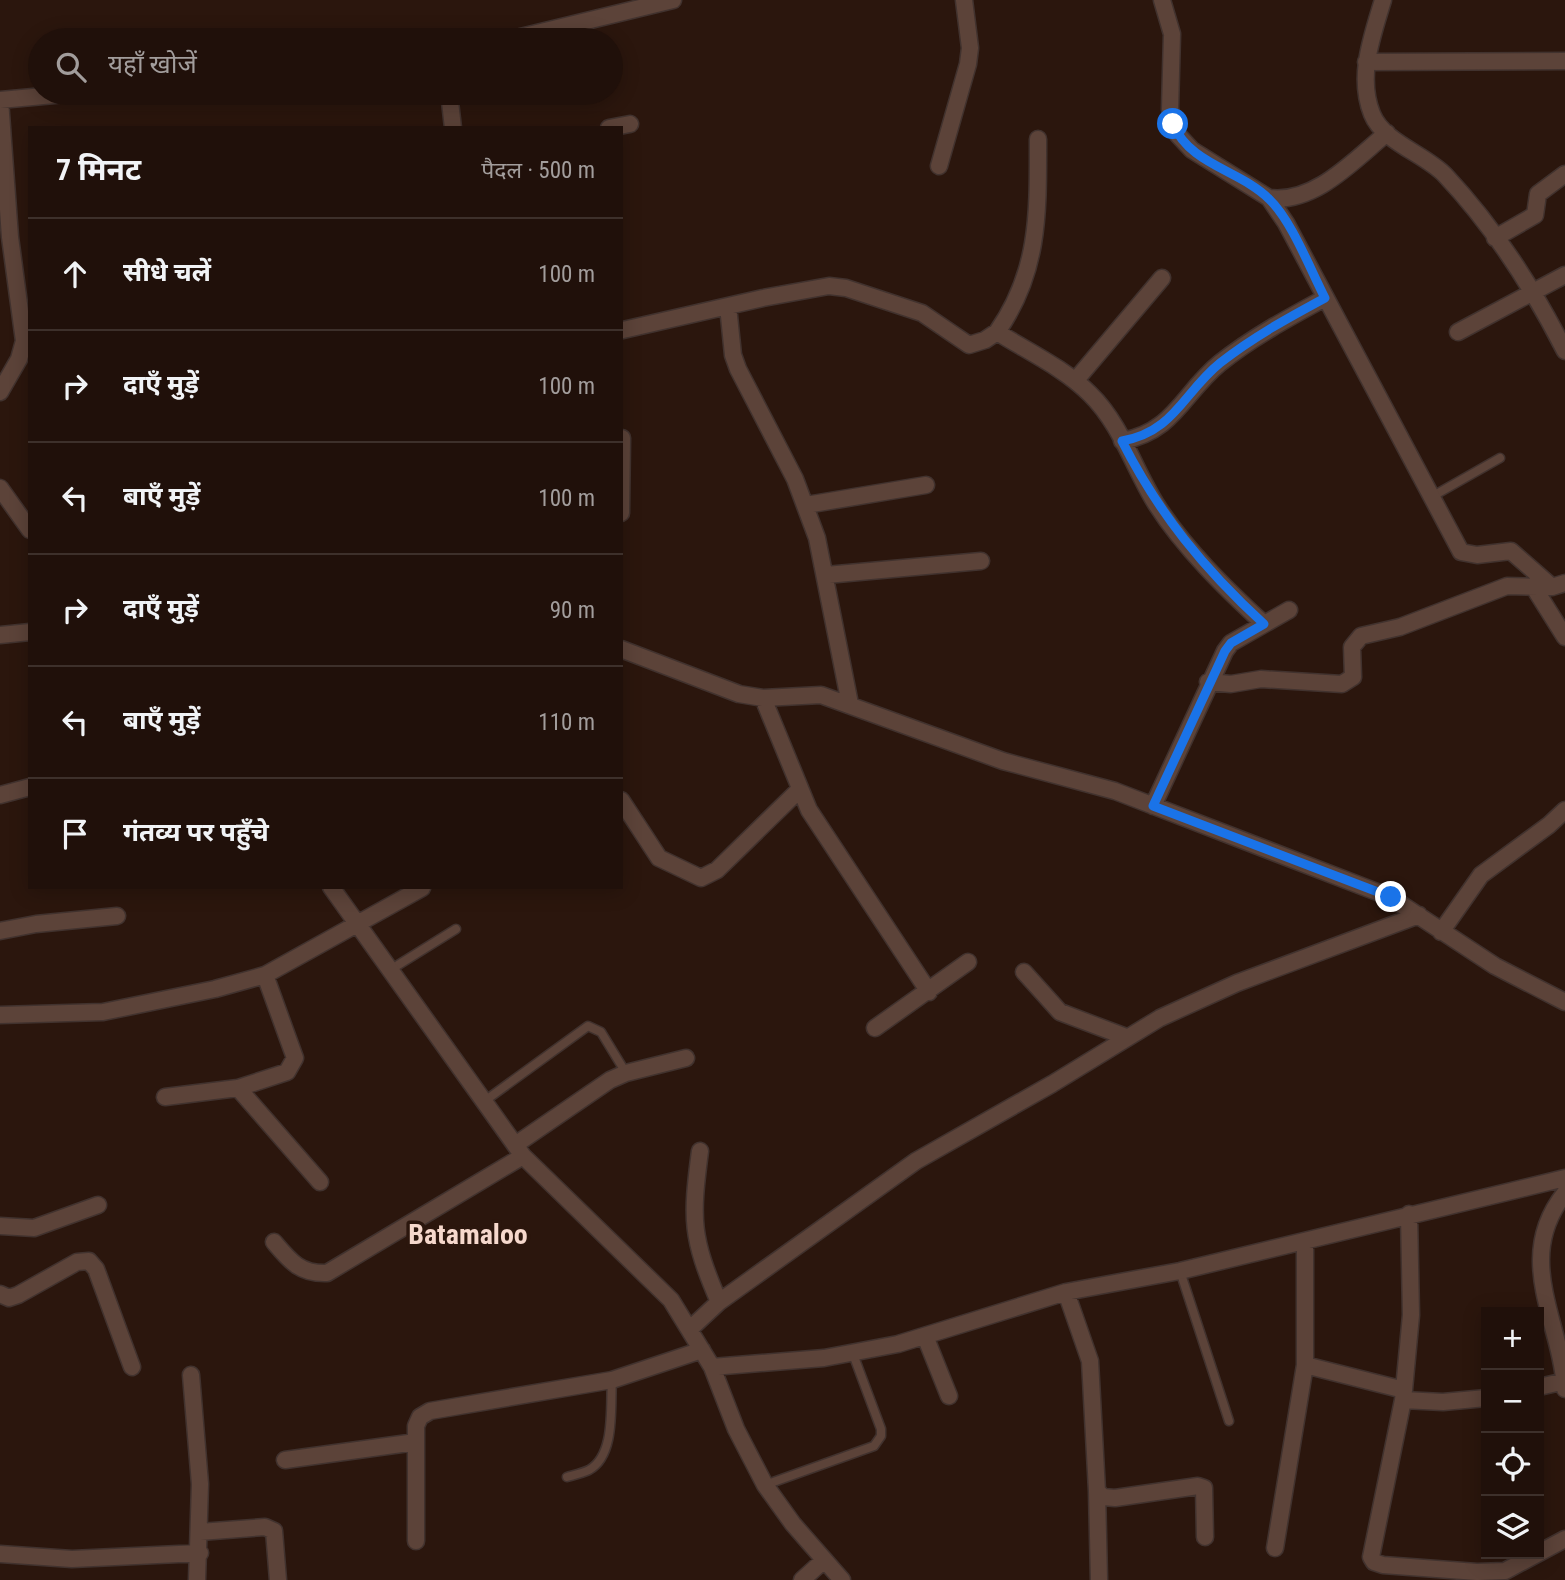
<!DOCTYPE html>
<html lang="hi">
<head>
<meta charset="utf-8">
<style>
	:root { --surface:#20100a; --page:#281913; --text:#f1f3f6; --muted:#a29d9c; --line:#3d302b }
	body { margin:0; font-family:"Roboto Condensed","Noto Sans Devanagari",sans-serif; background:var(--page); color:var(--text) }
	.controls { position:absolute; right:21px; bottom:21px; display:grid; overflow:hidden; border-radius:0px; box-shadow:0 4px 18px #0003 }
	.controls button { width:63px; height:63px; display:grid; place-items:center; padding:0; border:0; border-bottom:2px solid var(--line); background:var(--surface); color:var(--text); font:35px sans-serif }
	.stop { position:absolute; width:21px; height:21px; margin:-16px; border:5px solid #1a73e8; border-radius:50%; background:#fff }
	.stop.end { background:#1a73e8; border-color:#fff; box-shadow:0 2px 7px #0008 }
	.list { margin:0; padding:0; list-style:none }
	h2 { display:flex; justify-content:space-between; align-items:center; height:91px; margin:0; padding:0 28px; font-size:30px }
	h2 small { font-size:23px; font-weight:400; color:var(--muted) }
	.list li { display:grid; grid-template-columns:46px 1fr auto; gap:21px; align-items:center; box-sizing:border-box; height:112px; padding:0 28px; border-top:2px solid var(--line) }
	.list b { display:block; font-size:26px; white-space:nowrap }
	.list em { font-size:23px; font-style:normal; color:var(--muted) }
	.icon { flex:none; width:38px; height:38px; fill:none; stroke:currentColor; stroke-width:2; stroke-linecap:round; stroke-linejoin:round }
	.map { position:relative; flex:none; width:1565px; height:1580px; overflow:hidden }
	.search { position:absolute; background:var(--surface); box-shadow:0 4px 18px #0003; left:28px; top:28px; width:595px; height:77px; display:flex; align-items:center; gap:18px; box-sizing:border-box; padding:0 24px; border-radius:38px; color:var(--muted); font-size:26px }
	.panel { position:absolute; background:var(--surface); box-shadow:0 4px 18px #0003; left:28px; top:126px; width:595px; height:763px; border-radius:0px }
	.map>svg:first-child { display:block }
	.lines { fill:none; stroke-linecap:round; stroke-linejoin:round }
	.service-casing { stroke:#41322e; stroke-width:11 }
	.minor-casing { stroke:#41322e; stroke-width:19 }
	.service { stroke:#5c4339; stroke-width:8 }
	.minor { stroke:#5c4339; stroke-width:16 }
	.route { stroke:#1a73e8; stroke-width:9 }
	.labels { text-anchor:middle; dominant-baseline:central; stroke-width:7; stroke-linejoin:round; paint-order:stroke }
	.district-label { font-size:28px; font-weight:bold; fill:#f6d8cc; stroke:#2b160d }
</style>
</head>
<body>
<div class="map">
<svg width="1565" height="1580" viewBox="0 0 1565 1580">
	<rect width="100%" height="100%" fill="#2b160d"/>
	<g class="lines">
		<g class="service-casing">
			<path id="service" d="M1433,496L1500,458
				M390,970L456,929
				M486,1100L588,1026L601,1032L626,1073
				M1180,1271L1229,1421
				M567,1477C574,1475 583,1473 589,1470C616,1455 610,1406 612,1380
				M765,1485L874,1446L881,1436V1429L853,1354"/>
		</g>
		<g class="minor-casing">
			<path id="minor" d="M1162,0L1172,34L1170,109L1178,135L1192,150L1269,198L1286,223L1461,552L1477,555L1511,551L1552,587
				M1383,0C1372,37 1357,76 1372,114C1383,142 1425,154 1445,175C1494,227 1533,288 1565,351
				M382,40H406
				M508,40L673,0
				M1366,62L1565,61
				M449,93L453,128
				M0,100L76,93
				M609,128L630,124
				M939,166L968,64L970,48L964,0
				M1269,198C1315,204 1354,160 1387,133
				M1495,238L1535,215L1538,194L1565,174
				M728,306L733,355L738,369L795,479L817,538L850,704
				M623,330L763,298L829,286L846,288L922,313L969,345L985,340L997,332C1027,351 1064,368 1090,394C1121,424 1134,469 1156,504C1184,548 1226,589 1264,624
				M997,332C1040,271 1038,211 1038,139
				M1458,332L1565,275
				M1075,381L1162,278
				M0,392L19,359L24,341L10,237L0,100
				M1122,441C1174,432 1183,393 1220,363C1253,337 1288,318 1325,298
				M0,488L30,530
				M806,505L926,485
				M621,513L622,438
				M826,575L981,561
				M1533,586L1565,637
				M0,635L30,632
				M621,649L739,694L763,698L821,695L1003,761L1115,791L1390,897L1495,966L1565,1002
				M1208,682L1231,684L1261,679L1342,684L1353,677L1352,647L1361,636L1400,627L1507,586L1552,587L1565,583
				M763,698L809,810L929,992
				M0,795L30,787
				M621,800L659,858L701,878L717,870L800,789
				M1153,806L1225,651L1231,643L1289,610
				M331,887L523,1156L671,1300L712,1367L736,1429L765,1485L793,1524L842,1580
				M0,931L36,924L117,916
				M1441,932L1481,875L1549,825L1565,810
				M1024,972L1060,1012L1126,1037
				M0,1015L103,1012L215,989L265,975L422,888
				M875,1028L968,962
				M238,1088L320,1182
				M165,1097L238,1088L287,1072L295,1058L265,975
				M515,1145L610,1080L626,1073L686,1058
				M700,1151C691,1220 691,1237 719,1302
				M1565,1193C1513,1259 1561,1320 1565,1389
				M1409,1214L1411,1315L1403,1400L1371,1557L1374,1562L1383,1565L1477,1572L1505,1571L1565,1539
				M0,1226L34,1228L98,1205
				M274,1242C290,1261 300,1274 327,1273L523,1156
				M1066,1292L1090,1361L1097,1491L1103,1497L1115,1498L1198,1486L1204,1488L1205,1537
				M0,1294L9,1298L18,1295L77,1262L89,1261L96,1269L132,1367
				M690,1329L719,1302L916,1161L1052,1084L1160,1018L1237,983L1419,915
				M925,1336L949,1396
				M1305,1365L1404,1390
				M712,1367L824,1358L898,1344L1066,1292L1180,1271L1565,1178
				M191,1375L200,1484L197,1580
				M1539,1387L1565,1381
				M1403,1400L1443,1402L1486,1398
				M285,1460L416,1442
				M1097,1491L1099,1580
				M200,1532L265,1527L274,1531L278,1580
				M416,1541V1426L420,1417L430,1411L612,1380L702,1350
				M1275,1548L1305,1365V1241
				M0,1554L72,1559L200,1553
				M802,1580L823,1561"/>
		</g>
		<use href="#service" class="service"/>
		<use href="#minor" class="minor"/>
	</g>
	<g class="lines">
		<path class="route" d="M1173,124C1190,165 1240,170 1269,199C1292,221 1310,269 1325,298C1288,318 1253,337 1220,363C1183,393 1174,432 1122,441C1159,514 1204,569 1264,624L1231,643L1225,651L1153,806L1391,897"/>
	</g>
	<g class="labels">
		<g class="district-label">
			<text x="468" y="1234">Batamaloo</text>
		</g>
	</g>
</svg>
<div class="controls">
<button>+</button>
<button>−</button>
<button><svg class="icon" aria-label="locate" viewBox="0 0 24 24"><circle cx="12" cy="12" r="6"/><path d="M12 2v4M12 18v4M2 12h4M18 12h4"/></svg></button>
<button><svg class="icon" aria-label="layers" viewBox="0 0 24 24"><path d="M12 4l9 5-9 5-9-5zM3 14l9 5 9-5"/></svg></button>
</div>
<div class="stop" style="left:1173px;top:124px"></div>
<div class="stop end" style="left:1391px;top:897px"></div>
<div class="search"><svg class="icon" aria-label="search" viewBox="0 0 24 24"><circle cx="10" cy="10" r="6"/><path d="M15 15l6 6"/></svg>यहाँ खोजें</div>
<section class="panel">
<h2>7 मिनट<small>पैदल · 500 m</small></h2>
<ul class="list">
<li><svg class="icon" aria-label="ahead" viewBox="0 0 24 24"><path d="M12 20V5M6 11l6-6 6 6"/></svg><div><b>सीधे चलें</b></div><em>100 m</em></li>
<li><svg class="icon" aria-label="right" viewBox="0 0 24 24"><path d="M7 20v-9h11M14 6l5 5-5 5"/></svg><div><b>दाएँ मुड़ें</b></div><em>100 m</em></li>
<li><svg class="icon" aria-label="left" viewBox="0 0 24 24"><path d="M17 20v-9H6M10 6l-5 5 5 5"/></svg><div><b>बाएँ मुड़ें</b></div><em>100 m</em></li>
<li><svg class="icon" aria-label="right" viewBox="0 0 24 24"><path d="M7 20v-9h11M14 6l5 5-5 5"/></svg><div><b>दाएँ मुड़ें</b></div><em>90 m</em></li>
<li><svg class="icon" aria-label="left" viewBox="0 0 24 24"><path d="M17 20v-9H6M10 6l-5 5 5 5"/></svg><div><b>बाएँ मुड़ें</b></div><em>110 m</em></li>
<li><svg class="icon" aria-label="arrive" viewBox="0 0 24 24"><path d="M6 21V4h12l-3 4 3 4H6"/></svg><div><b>गंतव्य पर पहुँचे</b></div></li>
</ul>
</section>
</div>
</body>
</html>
